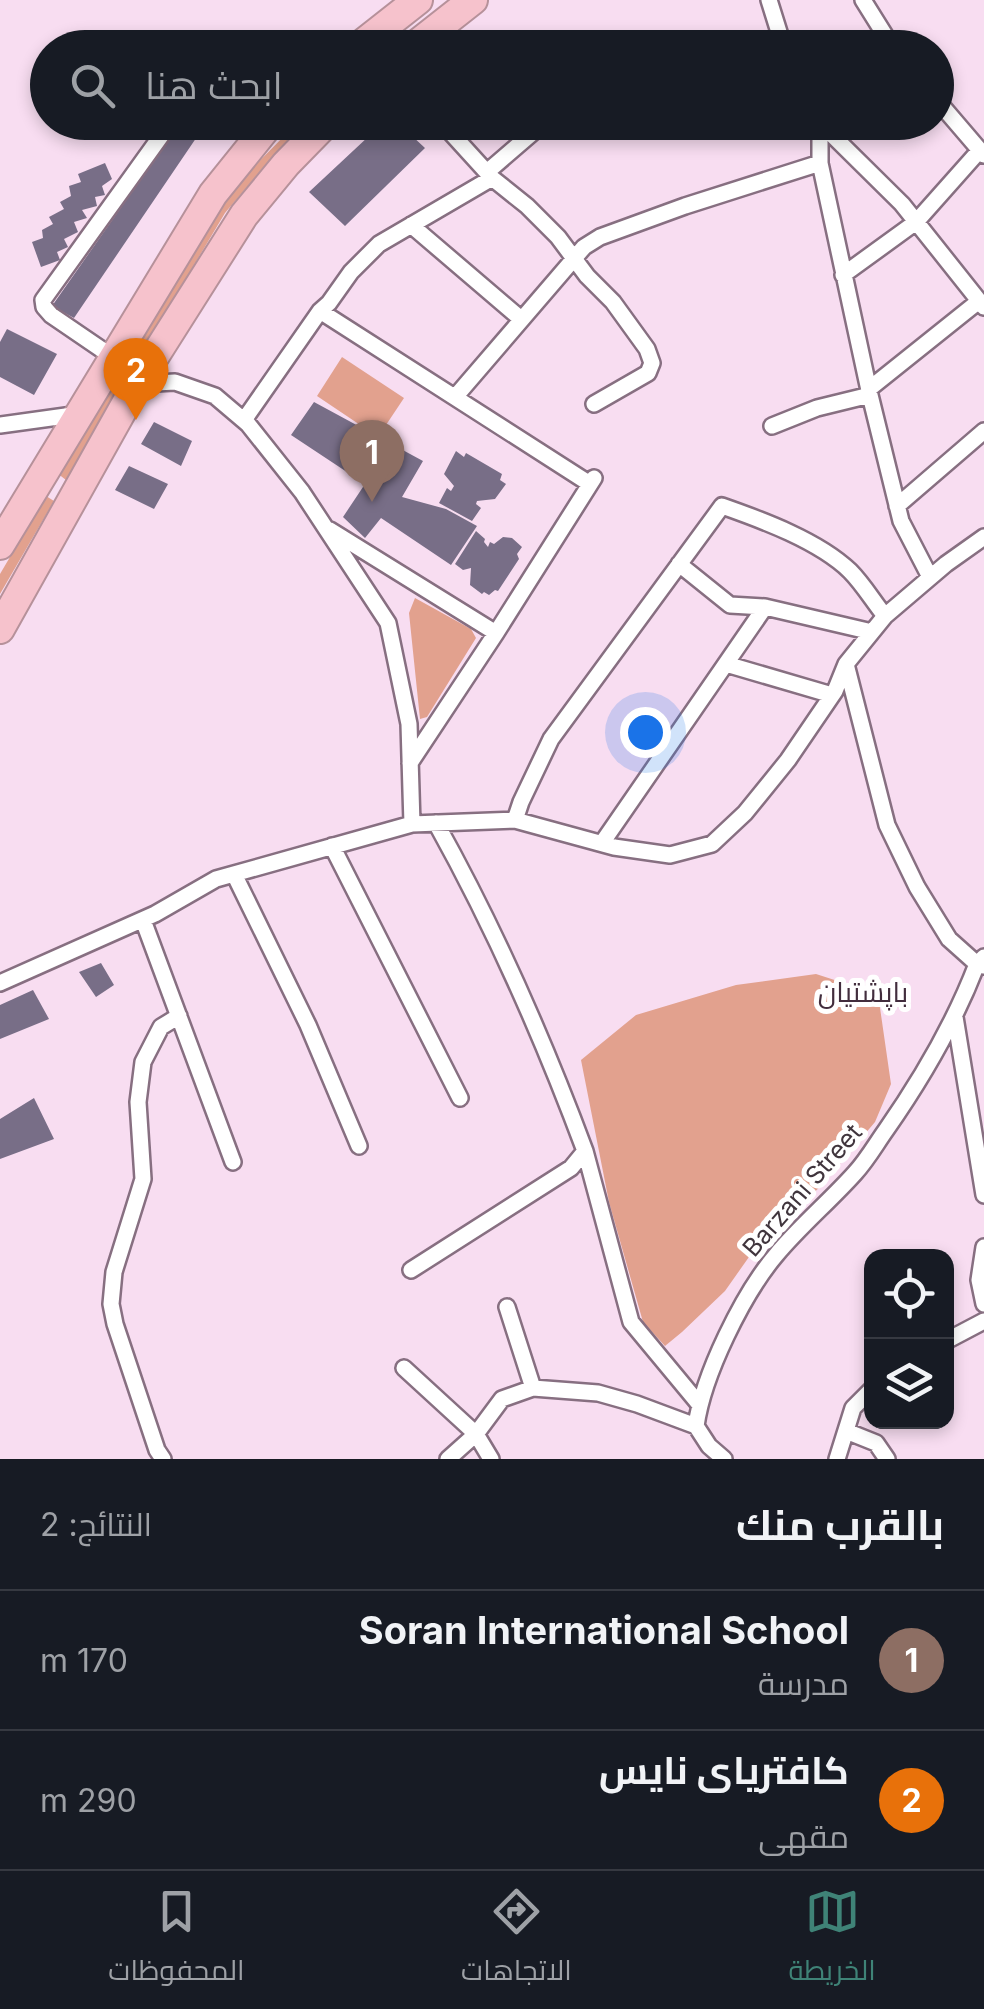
<!DOCTYPE html>
<html lang="ar">
<head>
<meta charset="utf-8">
<style>
	:root { --surface:#171b24; --page:#242831; --text:#f1f3f6; --muted:#9ea1a6; --line:#363941; --accent:#3f8377 }
	body { margin:0; font-family:Inter,Cairo,sans-serif; background:var(--page); color:var(--text); direction:rtl }
	.controls { position:absolute; right:30px; bottom:30px; display:grid; overflow:hidden; border-radius:20px; box-shadow:0 5px 15px #0003 }
	.controls button { width:90px; height:90px; display:grid; place-items:center; padding:0; border:0; border-bottom:2px solid var(--line); background:var(--surface); color:var(--text); font:50px sans-serif }
	.you { position:absolute; left:645px; top:732px; width:35px; height:35px; margin:-25px; border:8px solid #fff; border-radius:50%; background:#1a73e8; box-shadow:0 0 0 15px #1a73e833 }
	.badge { display:grid; place-items:center; width:65px; height:65px; border-radius:50%; background:var(--accent); color:#fff; font-size:32px; font-weight:700 }
	.pin { position:absolute; translate:-50% -82px; filter:drop-shadow(0 2px 5px #0008) }
	.pin::after { content:''; position:absolute; top:52px; width:35px; height:30px; background:inherit; clip-path:polygon(0 0,100% 0,50% 100%) }
	.list { margin:0; padding:0; list-style:none }
	h2 { display:flex; justify-content:space-between; align-items:center; height:130px; margin:0; padding:0 40px; font-size:42px }
	h2 small { font-size:32px; font-weight:400; color:var(--muted) }
	.list li { display:grid; grid-template-columns:65px 1fr auto; gap:30px; align-items:center; box-sizing:border-box; height:140px; padding:0 40px; border-top:2px solid var(--line) }
	.list b { display:block; font-size:38px; white-space:nowrap }
	.list p { margin:0; font-size:32px; white-space:nowrap; color:var(--muted) }
	.list em { font-size:32px; font-style:normal; color:var(--muted) }
	.icon { flex:none; width:55px; height:55px; fill:none; stroke:currentColor; stroke-width:2; stroke-linecap:round; stroke-linejoin:round }
	.map { position:relative; flex:none; width:984px; height:1459px; overflow:hidden; direction:ltr }
	.search { position:absolute; background:var(--surface); box-shadow:0 5px 15px #0003; left:30px; right:30px; top:30px; height:110px; display:flex; align-items:center; gap:25px; box-sizing:border-box; padding:0 35px; border-radius:55px; color:var(--muted); font-size:38px }
	.sheet { height:410px; background:var(--surface) }
	nav { display:flex; justify-content:space-around; align-items:center; box-sizing:border-box; height:140px; border-top:2px solid var(--line); background:var(--surface); font-size:28px; color:var(--muted) }
	nav a { display:grid; justify-items:center; gap:5px }
	nav .on { color:var(--accent) }
	.map>svg:first-child { display:block }
	.green { fill:#e2a18e }
	.building { fill:#786e87 }
	.lines { fill:none; stroke-linecap:round; stroke-linejoin:round }
	.street-casing { stroke:#876f81; stroke-width:20 }
	.highway-casing { stroke:#b6919a; stroke-width:32 }
	.street { stroke:#fff; stroke-width:15 }
	.highway { stroke:#f6c2cc; stroke-width:28 }
	.labels { text-anchor:middle; dominant-baseline:central; stroke-width:10; stroke-linejoin:round; paint-order:stroke }
	.street-label { font-size:25px; fill:#40353d; stroke:#fff }
	.neighbourhood-label { font-size:28px; fill:#422d3d; stroke:#fff }
</style>
</head>
<body>
<div class="map">
<svg width="984" height="1459" viewBox="0 0 984 1459">
	<rect width="100%" height="100%" fill="#f8ddf1"/>
	<path class="green" d="M297,123H311L274,155L225,213L66,480L57,473L217,204Z
		M342,357L404,398L378,437L317,396Z
		M46,496L54,501L0,594V574Z
		M415,598L471,629L476,638L427,717L420,719L409,613Z
		M816,974L878,994L891,1084L875,1122L822,1185L756,1247L725,1291L682,1332L665,1346L643,1322L609,1202L581,1060L636,1015L736,985Z"/>
	<path class="building" d="M140,31L155,48H141L132,37Z
		M181,122H207L74,318L52,306Z
		M384,122H397L425,148L345,226L309,192Z
		M105,163L112,179L102,186L105,195L95,197L97,206L82,210L87,218L74,222L78,232L64,239L68,247L57,252L60,260L41,267L32,242L43,238L42,230L53,224L49,217L64,209L60,202L71,196L69,186L81,182L78,174Z
		M7,329L57,354L34,395L0,377V342Z
		M314,402L423,461L402,497L446,509L477,526L451,565L381,518L365,538L343,517L365,484L291,435Z
		M154,422L192,441L181,466L141,444Z
		M456,451L464,457L466,453L502,474L500,480L506,484L495,499L477,501L476,504L481,508L472,521L439,503L447,488L451,491L454,486L444,474Z
		M129,466L168,484L154,509L115,490Z
		M476,531L485,539L484,542L488,547L490,542L494,544L503,537L512,538L522,547L517,554L519,559L498,591L495,590L489,595L484,592L482,594L470,585L471,568L463,570L455,564Z
		M101,963L114,985L96,997L79,972Z
		M33,990L49,1019L0,1039V1005Z
		M34,1098L54,1139L0,1159V1119Z"/>
	<g class="lines">
		<g class="street-casing">
			<path id="street" d="M769,0L784,48
				M863,0L893,48
				M936,99L984,155
				M441,122L492,178L527,206L558,237L587,276L613,302L647,349L652,363L648,373L594,404
				M820,122V163L870,395L901,521L930,577
				M822,122L821,124L902,204L984,307
				M487,172L545,122
				M411,225L521,319
				M843,275L916,222L980,150
				M320,311L590,484
				M114,358L51,315L44,307L43,300L171,122
				M137,384L175,382L215,396L248,424L302,492L388,623L409,724L412,824
				M869,389L979,301
				M456,396L584,247L600,237L685,206L820,163
				M244,420L320,311L329,303L351,272L379,244L492,178
				M0,425L80,414
				M772,426L817,408L870,395
				M897,506L984,431
				M330,530L496,633
				M679,564L730,605L765,607L872,632
				M726,664L832,695
				M846,664L887,825L917,887L949,939L977,964L984,966
				M410,763L496,633L594,478
				M515,820L521,802L551,739L722,506C762,520 819,541 850,571C863,584 873,601 885,616
				M602,843L765,607
				M332,846L460,1098
				M234,874L308,1025L359,1146
				M143,920L233,1162
				M0,983L155,914L216,879L412,824L515,820L614,847L670,855L712,844L745,813L788,760L835,691L846,664L885,616L946,564L984,537
				M955,1017L984,1195
				M585,1151L631,1322L699,1404
				M984,1247L979,1280L984,1304
				M411,1270L571,1168L585,1151C543,1038 495,929 436,823
				M507,1307L533,1388
				M946,1341L984,1321
				M404,1368L476,1434L491,1459
				M846,1431L876,1443L887,1459
				M163,1459L157,1450L115,1324L111,1304L114,1272L143,1179L138,1102L143,1062L161,1027L179,1016
				M448,1459L476,1434L502,1399L533,1388L598,1393L637,1404L696,1426
				M724,1459L709,1446L696,1426C703,1375 743,1294 776,1255C800,1226 830,1201 855,1173C867,1160 876,1144 886,1130C923,1077 954,1024 977,964L984,957
				M837,1459L853,1408L872,1389"/>
		</g>
		<g class="highway-casing">
			<path id="highway" d="M357,48L418,0
				M412,48L473,0
				M0,545L213,194L271,122
				M0,629L137,384L244,215L286,164L327,122"/>
		</g>
		<use href="#street" class="street"/>
		<use href="#highway" class="highway"/>
	</g>
	<g class="labels">
		<g class="street-label">
			<text transform="translate(802 1190) rotate(-49)">Barzani Street</text>
		</g>
		<g class="neighbourhood-label">
			<text x="863" y="992">باپشتیان</text>
		</g>
	</g>
</svg>
<div class="controls">
<button><svg class="icon" aria-label="locate" viewBox="0 0 24 24"><circle cx="12" cy="12" r="6"/><path d="M12 2v4M12 18v4M2 12h4M18 12h4"/></svg></button>
<button><svg class="icon" aria-label="layers" viewBox="0 0 24 24"><path d="M12 4l9 5-9 5-9-5zM3 14l9 5 9-5"/></svg></button>
</div>
<div class="you"></div>
<div class="pin badge" style="left:372px;top:502px;background:#8d6e63">1</div>
<div class="pin badge" style="left:136px;top:420px;background:#e8710a">2</div>
<div class="search"><svg class="icon" aria-label="search" viewBox="0 0 24 24"><circle cx="10" cy="10" r="6"/><path d="M15 15l6 6"/></svg>ابحث هنا</div>
</div>
<section class="sheet">
<h2>بالقرب منك<small>النتائج: 2</small></h2>
<ul class="list">
<li><span class="badge" style="background:#8d6e63">1</span><div><b>Soran International School</b><p>مدرسة</p></div><em>170 m</em></li>
<li><span class="badge" style="background:#e8710a">2</span><div><b>کافتریای نایس</b><p>مقهى</p></div><em>290 m</em></li>
</ul>
</section>
<nav>
<a class="on"><svg class="icon" aria-label="map" viewBox="0 0 24 24"><path d="M3 6l6-2 6 2 6-2v14l-6 2-6-2-6 2zM9 4v14M15 6v14"/></svg>الخريطة</a>
<a><svg class="icon" aria-label="directions" viewBox="0 0 24 24"><path d="M12 3l9 9-9 9-9-9zM9 14v-3h6M13 9l2 2-2 2"/></svg>الاتجاهات</a>
<a><svg class="icon" aria-label="saved" viewBox="0 0 24 24"><path d="M7 4h10v16l-5-4-5 4z"/></svg>المحفوظات</a>
</nav>
</body>
</html>
